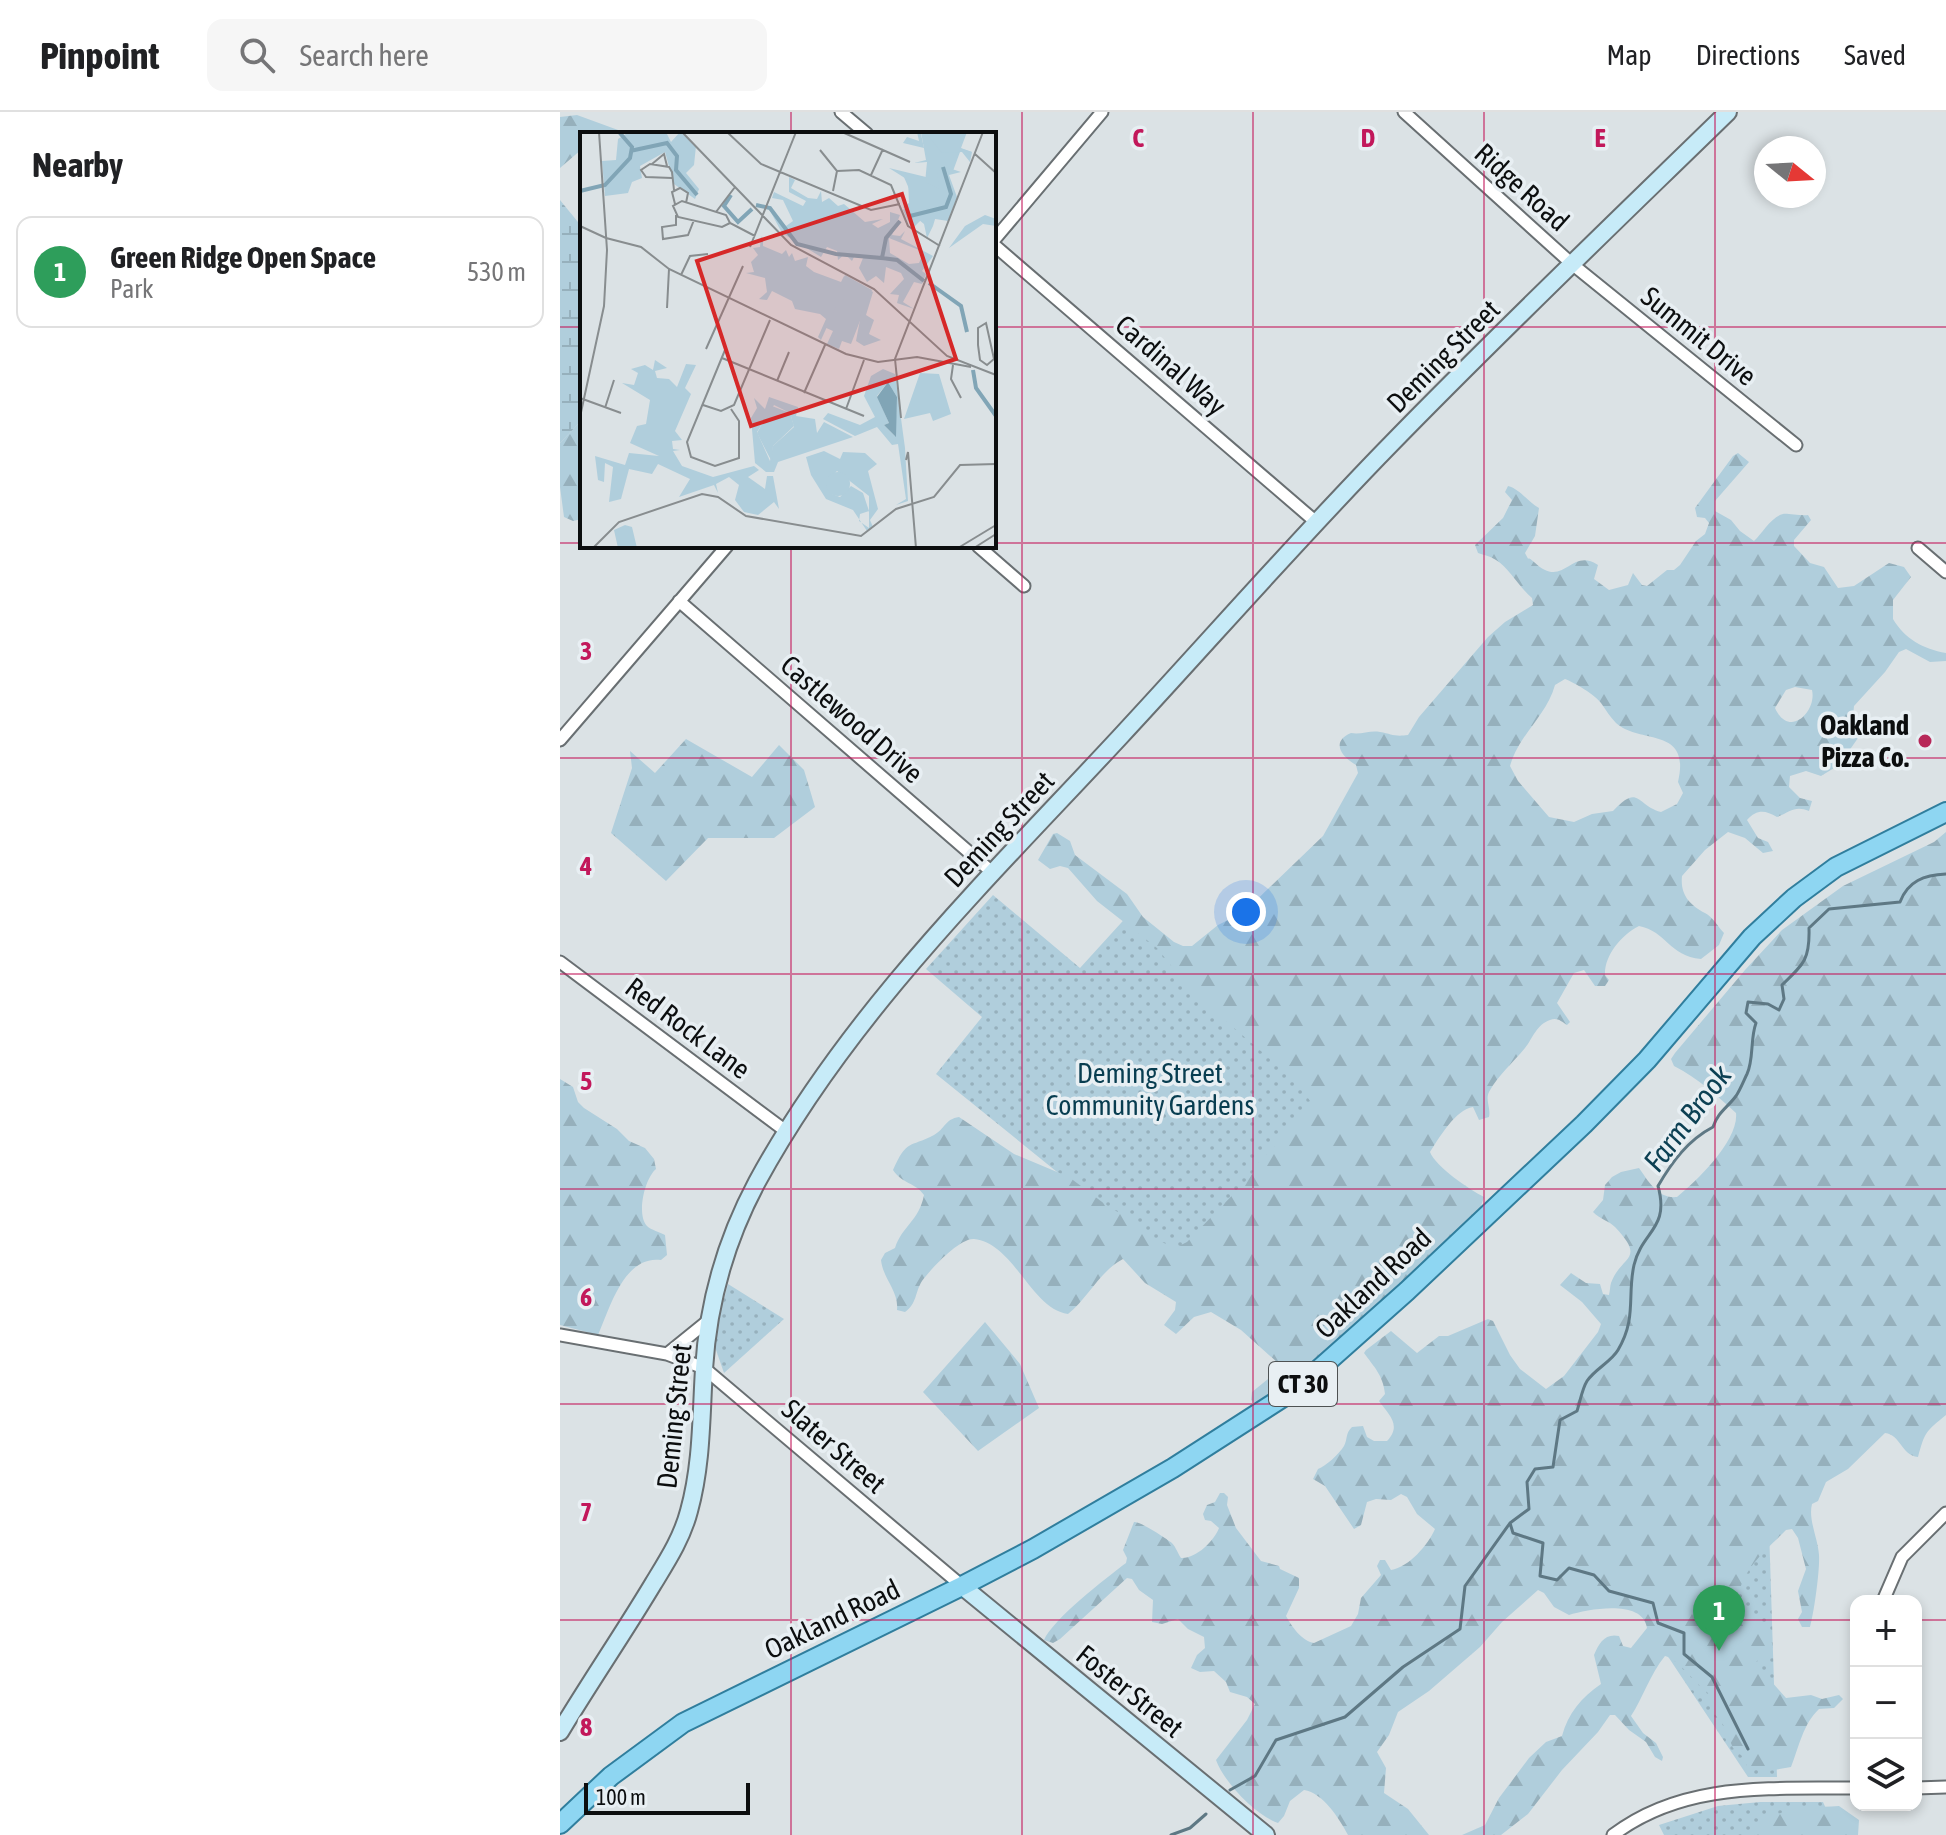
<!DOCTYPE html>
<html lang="en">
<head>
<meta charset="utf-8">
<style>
	:root { --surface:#fff; --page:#f6f6f6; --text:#202124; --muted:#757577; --line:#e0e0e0; --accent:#ea580c }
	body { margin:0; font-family:"Asap Condensed",sans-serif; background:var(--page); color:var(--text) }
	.controls { position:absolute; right:24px; bottom:24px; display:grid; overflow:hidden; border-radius:16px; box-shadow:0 4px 12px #0003 }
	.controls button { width:72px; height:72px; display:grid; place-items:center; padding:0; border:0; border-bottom:2px solid var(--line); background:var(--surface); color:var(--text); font:40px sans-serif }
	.compass { position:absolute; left:1194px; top:24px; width:72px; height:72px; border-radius:50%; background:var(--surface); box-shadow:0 4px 12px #0003; rotate:108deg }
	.scale { position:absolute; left:24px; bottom:20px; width:166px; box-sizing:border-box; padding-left:8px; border:4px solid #0c0e0f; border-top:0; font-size:22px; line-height:28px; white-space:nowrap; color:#0c0e0f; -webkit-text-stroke:6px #e8eff3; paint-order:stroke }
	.you { position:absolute; left:686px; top:800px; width:28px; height:28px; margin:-20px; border:6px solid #fff; border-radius:50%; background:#1a73e8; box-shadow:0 0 0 12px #1a73e833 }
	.badge { display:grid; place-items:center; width:52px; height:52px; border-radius:50%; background:var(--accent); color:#fff; font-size:26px; font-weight:700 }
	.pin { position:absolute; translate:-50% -66px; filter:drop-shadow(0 2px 4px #0008) }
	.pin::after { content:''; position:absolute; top:42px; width:28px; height:24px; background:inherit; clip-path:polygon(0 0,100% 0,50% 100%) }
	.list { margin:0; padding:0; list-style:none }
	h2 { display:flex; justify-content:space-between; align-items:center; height:104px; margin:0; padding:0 32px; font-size:34px }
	h2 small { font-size:26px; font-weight:400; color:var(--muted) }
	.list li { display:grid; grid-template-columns:52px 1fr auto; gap:24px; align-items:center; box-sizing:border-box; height:112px; margin:0 16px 16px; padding:0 16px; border:2px solid var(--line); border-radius:16px }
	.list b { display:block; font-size:30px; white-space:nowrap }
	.list p { margin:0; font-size:26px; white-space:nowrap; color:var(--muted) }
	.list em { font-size:26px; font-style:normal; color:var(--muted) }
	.icon { flex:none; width:44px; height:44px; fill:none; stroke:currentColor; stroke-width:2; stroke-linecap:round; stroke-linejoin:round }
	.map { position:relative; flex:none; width:1386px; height:1723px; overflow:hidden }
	header { display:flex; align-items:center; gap:48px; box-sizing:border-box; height:112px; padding:0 40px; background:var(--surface); border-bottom:2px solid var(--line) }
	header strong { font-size:38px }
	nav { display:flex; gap:44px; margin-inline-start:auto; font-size:28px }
	.search { width:560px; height:72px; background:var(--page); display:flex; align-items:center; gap:20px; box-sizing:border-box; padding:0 28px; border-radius:16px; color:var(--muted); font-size:30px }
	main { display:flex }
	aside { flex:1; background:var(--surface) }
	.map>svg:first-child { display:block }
	.green { fill:url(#green-dots) }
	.forest { fill:url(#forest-firs); fill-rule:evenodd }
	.wetland { fill:url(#wetland-marsh) }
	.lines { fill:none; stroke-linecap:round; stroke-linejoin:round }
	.stream { stroke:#5e7884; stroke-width:3 }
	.street-casing { stroke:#696f72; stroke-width:15 }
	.secondary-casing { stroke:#696f72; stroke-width:20 }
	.primary-casing { stroke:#307e9d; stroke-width:22 }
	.street { stroke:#fff; stroke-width:11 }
	.secondary { stroke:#c7ebf8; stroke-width:16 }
	.primary { stroke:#8ed6f2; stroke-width:18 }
	.grid { fill:none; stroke:#c2185b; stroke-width:2; stroke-opacity:0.55 }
	.poi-dot { fill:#b72859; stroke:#e8eff3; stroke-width:3 }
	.labels { text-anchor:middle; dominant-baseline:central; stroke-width:7; stroke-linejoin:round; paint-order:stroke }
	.shield { fill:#e8eff3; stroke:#4e5253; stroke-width:2 }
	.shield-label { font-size:26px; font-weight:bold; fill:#0c0e0f }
	.street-label { font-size:28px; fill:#0c0e0f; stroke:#e8eff3 }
	.poi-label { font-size:28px; font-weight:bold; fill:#0c0e0f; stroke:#e8eff3; text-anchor:end }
	.park-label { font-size:28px; fill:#083d50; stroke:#e8eff3 }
	.water-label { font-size:30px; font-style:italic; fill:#0c4053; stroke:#e8eff3 }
	.inset-river { fill:none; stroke:#81a5b6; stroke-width:4 }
	.inset-road { fill:none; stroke:#888d8f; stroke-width:2 }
	.view { fill:#d62828; fill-opacity:0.15; stroke:#d62828; stroke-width:4 }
	.inset-edge { fill:none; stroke:#0c0e0f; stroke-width:4 }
	.grid-label { font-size:26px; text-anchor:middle; font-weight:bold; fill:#c2185b; stroke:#e8eff3; stroke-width:7; stroke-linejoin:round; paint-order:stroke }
</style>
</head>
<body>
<header>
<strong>Pinpoint</strong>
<div class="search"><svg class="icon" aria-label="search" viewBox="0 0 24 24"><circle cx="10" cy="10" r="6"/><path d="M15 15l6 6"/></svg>Search here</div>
<nav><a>Map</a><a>Directions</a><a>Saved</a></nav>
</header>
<main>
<aside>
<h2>Nearby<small></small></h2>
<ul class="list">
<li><span class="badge" style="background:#2e9e5b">1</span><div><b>Green Ridge Open Space</b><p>Park</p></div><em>530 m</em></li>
</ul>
</aside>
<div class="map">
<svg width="1386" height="1723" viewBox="0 0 1386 1723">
	<defs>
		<pattern id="green-dots" width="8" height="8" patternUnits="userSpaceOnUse" patternTransform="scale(2)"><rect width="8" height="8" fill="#b0cedc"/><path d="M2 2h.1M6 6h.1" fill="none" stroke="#96b0bc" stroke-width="1.8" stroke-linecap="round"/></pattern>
		<pattern id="forest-firs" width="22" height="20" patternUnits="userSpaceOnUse" patternTransform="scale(2)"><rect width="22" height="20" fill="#b0cedc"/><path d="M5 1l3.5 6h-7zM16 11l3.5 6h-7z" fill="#96b0bc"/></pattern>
		<pattern id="wetland-marsh" width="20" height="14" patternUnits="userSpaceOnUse" patternTransform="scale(2)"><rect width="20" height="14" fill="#b0cedc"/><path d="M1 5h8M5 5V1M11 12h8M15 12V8" fill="none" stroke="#96b0bc"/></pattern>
	</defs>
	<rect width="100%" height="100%" fill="#dbe2e5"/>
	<path class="green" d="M433,783L520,856L571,800L916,1090L738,1255L376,962L422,905L366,857Z
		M168,1172L224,1207L164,1261L155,1235L158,1208Z
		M1209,1416L1217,1665H1188L1101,1534Z
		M1200,1690H1263L1278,1723H1104L1099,1713L1158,1694Z"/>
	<path class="forest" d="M17,3L69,22H22V37L0,56V5Z
		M22,308V407L13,409L4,405L0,375V331Z
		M1178,341L1189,350L1155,389V399L1171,408L1180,419L1194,429C1202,422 1211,405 1223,402C1226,401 1241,404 1248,403L1251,408L1234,428V434L1250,451L1264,455L1278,476L1294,474L1329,451L1344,455L1351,465L1333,488V507C1345,527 1363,537 1386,541V549L1370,550L1346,537L1339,540L1325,560L1294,594L1293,605L1303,619L1279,653L1261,664L1246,659L1230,664L1229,675L1240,686L1252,689L1249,699C1235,693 1230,700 1217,705C1205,698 1197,697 1187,708L1198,726L1208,730L1213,739L1203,741L1185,726L1168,720L1145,738L1122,764C1120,783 1130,793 1145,801C1153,805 1158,815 1164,821L1159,833L1141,847C1109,844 1106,819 1079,814C1061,823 1044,844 1045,863L1049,868L1045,874H1035L1024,858L1014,861L997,891L1010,910L1007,913C1001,909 997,905 990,908C976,913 973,926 965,936C952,952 939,962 929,980C925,988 931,996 929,1005L919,1008L913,995C896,997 879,1026 870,1040C876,1055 909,1077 924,1085L920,1097L739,1270L697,1292L691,1288L692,1280L718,1259V1251L681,1218L651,1200L634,1205L616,1222L604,1213L615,1198L616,1190L585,1171L563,1147C540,1159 528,1186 508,1202C471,1197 454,1131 414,1127C399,1126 370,1158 362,1169C355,1180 357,1192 345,1200L337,1198C339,1179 323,1167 321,1148L325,1141L335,1136C342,1114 359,1109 364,1083C356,1071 341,1071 333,1058C347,1027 349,1036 374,1023C385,1017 385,1007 399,1005L454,1042L509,1065L550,1096L576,1109L597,1129L617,1135L627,1130L690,1065L698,1051L717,1032L737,1003L753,993L735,968L633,881L597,836L537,789L508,756L500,754L490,757L478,748L493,722L497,721L510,729L515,743L567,782L583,805L614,830L623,834H632L658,813L684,800L763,724L798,661L796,653C782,645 770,630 791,621C801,623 810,618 820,620C832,622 834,625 848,623L859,605L928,525L945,510L973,493L972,486C959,475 949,456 936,448C930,444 924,443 918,441L915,433L943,406L952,388L945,380L948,374C960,377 968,390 979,396L975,424L965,441C971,452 965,442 974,450C1004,479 1010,434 1038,453L1034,467L1049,478L1068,473L1073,461L1082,473L1087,474L1107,458H1114L1120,453L1136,429L1145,422L1149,411L1145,406L1137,405L1135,396L1173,344ZM1005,567C1015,571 1034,582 1041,591C1046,598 1050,605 1056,611C1081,633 1131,614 1118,670L1123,681L1117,692L1101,700C1076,693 1079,671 1053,699L1032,702L1014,710L989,705L958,669L950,654C959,622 986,605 995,573ZM1235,575L1252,578C1257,600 1229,627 1215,596L1226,578Z
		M126,627L192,665L219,633L244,658L255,695L214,726H148L106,769L51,721L72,656L70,639L95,661Z
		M1386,720V1303C1365,1320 1365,1320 1358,1345C1341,1343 1341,1323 1325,1321L1288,1357L1266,1370L1258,1389L1252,1392C1248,1408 1258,1426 1259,1443C1260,1458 1254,1501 1250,1515H1242L1238,1507L1242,1500L1238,1479L1246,1457L1238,1426L1232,1417L1226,1418C1204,1440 1176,1462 1178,1495C1194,1502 1211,1519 1213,1536L1196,1550L1205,1566L1211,1569L1226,1586L1251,1583L1262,1587L1279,1583L1283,1587L1274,1596L1259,1597C1243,1612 1239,1635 1231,1655L1208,1659L1188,1656L1182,1644L1173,1636L1164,1614L1151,1597L1148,1581C1135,1571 1118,1547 1105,1544C1090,1562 1083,1586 1071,1604L1083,1621L1096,1631L1103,1645L1102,1649L1095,1645L1086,1630L1069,1618L1055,1603H1050L1038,1620L1002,1658L968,1702L941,1723H902L925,1713L939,1686L969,1646L986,1630L1002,1624C1008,1601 1021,1586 1041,1572L1034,1543C1039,1531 1045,1521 1059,1524L1063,1534L1071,1536L1087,1516C1083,1487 1029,1497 1009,1503L994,1495L984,1481L978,1478L942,1510L920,1535L869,1579L838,1600L829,1623L817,1640L826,1656L824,1681L848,1697L869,1723H788C779,1706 763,1681 744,1678L730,1689L724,1704L718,1711C695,1703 664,1670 656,1648L687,1608L695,1592L687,1585L670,1580L666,1570L654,1559L640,1560L631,1556L637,1543L645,1536L644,1525L628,1517L618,1507L602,1512L592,1510L593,1488L579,1478L572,1467L567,1466L500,1527L493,1531L484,1528C493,1507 546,1466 566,1451L567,1446L563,1438L574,1410C581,1410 601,1423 609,1429C615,1432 617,1440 621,1446C636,1447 654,1429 659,1416L651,1409L645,1408L643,1402L647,1393L655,1390L660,1381H664L668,1385L667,1393L676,1416L701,1449L719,1454L720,1457L739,1466V1476L726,1504C732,1515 742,1529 754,1531L791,1514L798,1502L801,1486L821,1463L817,1454L820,1448H825L831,1458C849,1455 868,1433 875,1417L857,1402L847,1385L841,1382L831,1388L816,1387L807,1390L801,1413L794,1417L765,1374L753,1367L758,1357C766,1354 779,1342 784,1334C788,1326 785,1322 792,1315L803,1314L807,1325L814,1329H827C842,1313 829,1303 819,1289L825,1282C823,1263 814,1255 804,1241L806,1238L831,1219L857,1241L879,1224H888L928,1207L933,1209L950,1243L960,1257L986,1277L1004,1264L1038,1220L1041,1212L1022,1190L1000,1173L1011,1161L1026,1171L1040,1172L1043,1182L1049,1183C1050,1179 1050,1174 1051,1171C1061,1143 1087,1149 1055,1115C1049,1109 1040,1107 1033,1100L1043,1088L1045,1073L1052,1065L1061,1060L1079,1056C1089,1070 1098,1087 1117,1085C1137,1069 1179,1028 1176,1001C1156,983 1138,966 1114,954L1111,947L1115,941L1185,858L1222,818L1283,774L1374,730Z
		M0,967L13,975L18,990L24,996L57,1017L69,1029L85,1036L94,1047L96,1057C85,1066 76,1102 87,1114C91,1118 100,1120 105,1123L107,1143L101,1148C64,1143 50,1196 38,1223L0,1213Z
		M425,1210L460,1252L479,1296L418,1339L363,1280Z
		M1279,1694L1299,1708L1298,1723H1194C1211,1693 1248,1696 1279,1694Z"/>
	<path class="wetland" d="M0,88L22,115V308L0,331Z"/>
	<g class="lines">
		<path class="stream" d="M1188,1637L1152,1565L1124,1542V1521L1098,1511L1093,1491L1049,1479L1034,1463L1009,1456L997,1468L980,1464L983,1431L953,1421L950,1411L969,1397L967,1370L975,1357L993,1355L1000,1308L1017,1299C1020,1290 1022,1277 1027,1269C1035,1257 1051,1250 1058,1238C1077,1206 1067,1184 1074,1153C1082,1119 1110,1117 1098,1074C1112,1050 1128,1028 1153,1015C1158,1000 1167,996 1176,984C1180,978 1184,968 1187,962C1194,947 1190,927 1196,911L1186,901L1188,890L1208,892L1219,898L1224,887L1222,873C1244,852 1250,847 1249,816L1269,797L1340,790C1348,769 1364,763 1386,762
			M670,1678L695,1664L716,1628L785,1605L843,1555L900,1517L905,1474L950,1411
			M611,1723L630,1716L646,1702"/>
		<g class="street-casing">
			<path id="street" d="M281,0L307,22
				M844,0L1012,152L1236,333
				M434,128L542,0
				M434,133L756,410
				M418,434L464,474
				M1358,436L1386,460
				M119,489L433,761
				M0,628L167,434
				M0,850L227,1020
				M0,1223L107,1242L144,1256L402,1474
				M107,1242L149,1208
				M1323,1489L1342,1445L1386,1401
				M1356,1676L1386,1675
				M1053,1723C1124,1669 1212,1677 1296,1676"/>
		</g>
		<g class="secondary-casing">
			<path id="secondary" d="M402,1474L706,1723
				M0,1620C30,1570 63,1522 93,1472C107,1449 122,1426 129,1399C142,1352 141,1305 144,1257C148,1191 166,1128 197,1070C289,901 429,766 559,626C650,528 738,427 831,332C941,219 1055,110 1168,0"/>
		</g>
		<g class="primary-casing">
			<path id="primary" d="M0,1712L51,1664L123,1611L402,1474L473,1437L613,1356L739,1275L847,1179L1024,1012L1087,948L1192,825L1234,786L1276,755L1386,700"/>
		</g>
		<use href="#street" class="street"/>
		<use href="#secondary" class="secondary"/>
		<use href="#primary" class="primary"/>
	</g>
	<path class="grid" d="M231,0V22M462,0V1723M693,0V1723M924,0V1723M1155,0V1723M0,215H22M434,215H1386M0,431H22M434,431H1386M231,434V1723M0,646H1386M0,862H1386M0,1077H1386M0,1292H1386M0,1508H1296M1356,1508H1386"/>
	<circle class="poi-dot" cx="1365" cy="629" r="8"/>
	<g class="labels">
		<rect class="shield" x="709" y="1250" width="68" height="44" rx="6"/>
		<g class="shield-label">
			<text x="743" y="1272">CT 30</text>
		</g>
		<g class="street-label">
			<text transform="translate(962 75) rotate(42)">Ridge Road</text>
			<text transform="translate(1139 224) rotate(39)">Summit Drive</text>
			<text transform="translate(883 244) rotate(-45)">Deming Street</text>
			<text transform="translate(611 253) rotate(41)">Cardinal Way</text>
			<text transform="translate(292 607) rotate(41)">Castlewood Drive</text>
			<text transform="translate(439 717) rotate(-47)">Deming Street</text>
			<text transform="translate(128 916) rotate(37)">Red Rock Lane</text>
			<text transform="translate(813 1171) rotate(-43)">Oakland Road</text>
			<text transform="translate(114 1304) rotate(-84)">Deming Street</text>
			<text transform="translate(274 1334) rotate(41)">Slater Street</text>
			<text transform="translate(272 1507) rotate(-26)">Oakland Road</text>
			<text transform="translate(570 1579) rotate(39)">Foster Street</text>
		</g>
		<g class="poi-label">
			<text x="1349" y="613">Oakland<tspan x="1349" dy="32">Pizza Co.</tspan></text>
		</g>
		<g class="park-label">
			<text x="590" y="961">Deming Street<tspan x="590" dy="32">Community Gardens</tspan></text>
		</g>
		<g class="water-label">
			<text transform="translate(1127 1006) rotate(-53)">Farm Brook</text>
		</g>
	</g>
	<g transform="translate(20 20)">
		<rect width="416" height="416" fill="#dbe2e5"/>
		<path d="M341,0H387L381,16L392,20H380L373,39L360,40L363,60L353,94L341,88L332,97L323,78L334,68L323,43L345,51L347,30L334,31L346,28ZM265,143L292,158L271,212L262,209L259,217L247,212L253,199L244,195Z" fill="#b0cedc"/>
		<path d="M49,0H86L91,10L100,0L116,14L114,33L106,41L119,57L115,67L94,52L85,20L60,34L62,46L52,50L48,61L25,64L22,29L36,28L38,7ZM337,0H384L379,16L392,20L390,30L382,20L362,21L346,1L341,2L344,16L323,11L327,5L339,9ZM363,34L381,40L369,43L377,65L368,89L349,86L353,94L347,106L344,92L323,75L329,71L328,48L309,36L346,45L347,51L359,57L357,41ZM209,45L215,48L211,56L228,66L237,67L241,59L242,70L249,66L258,74L264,72L285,90L303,87L292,92L298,96L310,90V80L320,83L312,103L320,104L325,99L321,107L353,124L342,139L346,142L342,152L334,150L323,170L334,177L317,171L319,163L310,162L324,147L321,141L306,135L304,151L296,144L287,150L279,136L283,126L275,123L272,129L265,122L258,128L257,119L247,115L241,125L202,101L188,75L206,94L213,89L203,68L192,66L194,60L223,74L226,69L209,60ZM309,106L339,118L343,122L339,131L329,132L310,121ZM405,83L416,87V94L403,92L369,116L385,94ZM181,104L183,109V114L202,122L206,118L209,125L212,121L215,129L228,125L226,134L234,140L261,150L264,144L293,160L286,183L294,188L289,202L301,208L284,214L276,209L282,177L260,166L241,208L238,205L246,187L240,182L215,177L212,169L192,159L187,168L179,167L187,160L185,146L166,141L174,140L171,130L178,123L173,116L180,115ZM75,228L87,236L75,239L77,246L89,247L97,255L106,232L116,233L105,256L111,262L95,299L102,308L92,309L93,317L100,318L93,319L102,334L133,345L174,334L179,338L168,345L185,357L187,344H193L199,377L194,370L178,383L164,380L155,368L159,353L149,345L136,352L138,361L134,353L99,365L110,347L78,332L72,342L49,337L41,367L29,370L33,335L25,331L24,350L18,348L15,324L45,333L49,321L79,324L50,311L57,294L66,292L70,268L42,251L54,253L58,241L51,237L65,233L73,238ZM303,237L315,242L325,316L328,369L316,373L326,367L318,312L312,313L297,295L275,304L243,287L248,281L280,293L295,285L284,264L291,244ZM308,250L317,265L315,304L304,293L309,291L297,264ZM340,241L359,242L371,282L353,289L350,281L324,287ZM189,265L218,275L216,284L235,287L237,301L244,290L273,305L198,330L194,340H186L175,331L171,286L177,276L174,266L185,277ZM194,273L210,281L214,295L193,314L190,329L177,300ZM244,319L260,327L263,320L285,321L297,332L288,339L298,377L290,388L293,395L287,399L273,378L246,367L231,343L226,325ZM257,339L289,364V396L279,389L280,382L289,379L283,361L271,354L260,365L252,362L247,349ZM45,393L52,395L57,416H38L34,398Z" fill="#b0cedc" fill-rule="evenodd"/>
		<path d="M192,274L210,281L214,294L193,314L192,330L177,301ZM246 352a12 12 0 1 1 24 0a12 12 0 1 1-24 0Z" fill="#b0cedc"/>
		<path d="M308,250L317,265L316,305L304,293L309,291L297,265Z" fill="#81a5b6"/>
		<path class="inset-river" d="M50,19L87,11L97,24L96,38L117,63M0,59L25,53L50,26L52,15L39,0M151,63L144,74L158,90L172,77M176,73L190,76L217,112L256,122L302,126L306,106L320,89M330,84L366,75L371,62L363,35M302,126L317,128L344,149M349,151L381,174L387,200M393,238L396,256L416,284"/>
		<path class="inset-road" d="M102,0L211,113L294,157L367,224L416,243M147,0L181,32L291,78L320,72M262,0L330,30M240,18L257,39L253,59M395,22L416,41M72,32L84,22L87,34M257,39L279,38L311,53L328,94L360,114M291,43L303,17M92,46L66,45L61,38L70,32L89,35L92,40L94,58M95,72L92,60L100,56L108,61L106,71M136,80L155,55M96,83V93L82,95L83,107L108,103L114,88M150,91L142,95L98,85L93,74L102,69L146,83L150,91L175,104M0,94L26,106M26,106L61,115L89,137L266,222L298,230L337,225L391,235M170,115L216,0M101,143L110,124L128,122M87,176L89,137M406,191L414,227L407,233L400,228L398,213V196ZM126,217L163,134M145,218L107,310L111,325L135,334L159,326V289L151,277M142,226L284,284M373,233L371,247L381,266M197,249L209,220M224,261L245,213M0,266L41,281M123,273L141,279L154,273L190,188M25,276L34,248M266,277L284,228M0,285L24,174L27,118L19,0M321,286L315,227L403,0M326,328L328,320L336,416M13,416L39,390L122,362L138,365L166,384L281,404L316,377L354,365L380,333L416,332M378,416L416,393M394,416L416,402"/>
		<path class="view" d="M322,62L376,227L171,294L117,129Z"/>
		<rect width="416" height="416" class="inset-edge"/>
	</g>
	<g class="grid-label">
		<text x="578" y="35">C</text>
		<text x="808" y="35">D</text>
		<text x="1040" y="35">E</text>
		<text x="26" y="548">3</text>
		<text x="26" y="763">4</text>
		<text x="26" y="978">5</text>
		<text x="26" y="1194">6</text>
		<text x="26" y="1409">7</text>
		<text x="26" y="1624">8</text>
	</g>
</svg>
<div class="controls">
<button>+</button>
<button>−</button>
<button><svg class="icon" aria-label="layers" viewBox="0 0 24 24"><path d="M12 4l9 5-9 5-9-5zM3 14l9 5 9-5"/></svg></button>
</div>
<svg class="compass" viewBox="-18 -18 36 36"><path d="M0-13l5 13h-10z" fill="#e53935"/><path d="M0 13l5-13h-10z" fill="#757577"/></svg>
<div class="scale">100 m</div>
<div class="you"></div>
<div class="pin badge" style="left:1159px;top:1539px;background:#2e9e5b">1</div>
</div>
</main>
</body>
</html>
